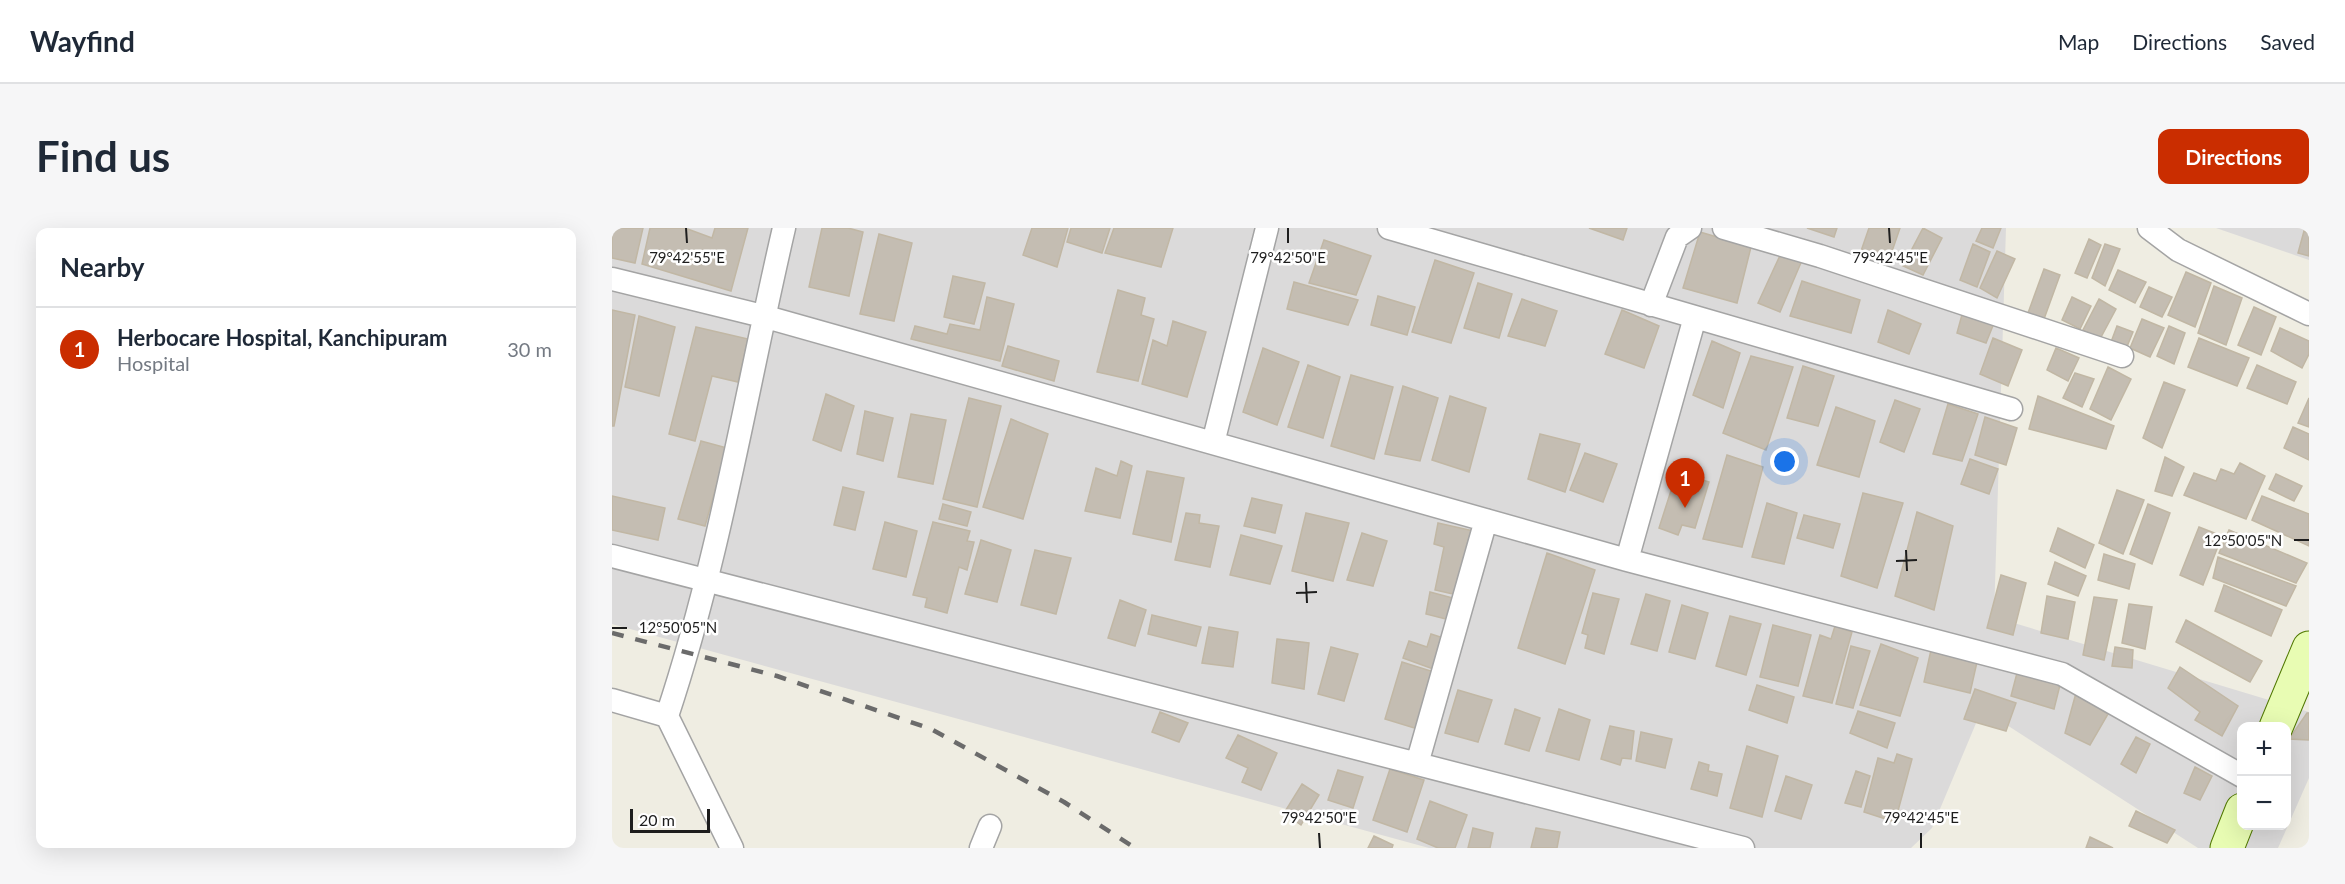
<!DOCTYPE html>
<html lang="en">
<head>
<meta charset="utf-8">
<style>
	:root { --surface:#fff; --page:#f6f6f7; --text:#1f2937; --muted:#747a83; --line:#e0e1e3; --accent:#ca2d00 }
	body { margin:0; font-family:Lato,sans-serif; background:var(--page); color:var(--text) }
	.controls { position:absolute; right:18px; bottom:18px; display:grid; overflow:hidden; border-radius:12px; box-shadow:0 6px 24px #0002 }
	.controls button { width:54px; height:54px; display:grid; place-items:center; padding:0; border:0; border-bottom:2px solid var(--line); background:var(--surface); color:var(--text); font:30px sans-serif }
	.scale { position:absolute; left:18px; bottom:15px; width:80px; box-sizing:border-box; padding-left:6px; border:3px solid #1d1d1d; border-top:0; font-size:16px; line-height:21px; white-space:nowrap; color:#1d1d1d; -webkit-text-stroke:4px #fff; paint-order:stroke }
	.you { position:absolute; left:1173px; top:234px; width:21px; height:21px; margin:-15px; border:4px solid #fff; border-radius:50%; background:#1a73e8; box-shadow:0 0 0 9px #1a73e833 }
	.badge { display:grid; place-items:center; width:39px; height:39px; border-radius:50%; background:var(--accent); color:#fff; font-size:20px; font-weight:700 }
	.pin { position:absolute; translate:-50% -50px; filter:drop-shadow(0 2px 3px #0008) }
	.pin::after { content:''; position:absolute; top:32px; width:21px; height:18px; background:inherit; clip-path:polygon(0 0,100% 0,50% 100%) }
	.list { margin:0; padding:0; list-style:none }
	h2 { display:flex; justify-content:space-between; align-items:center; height:78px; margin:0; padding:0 24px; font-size:26px }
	h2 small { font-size:20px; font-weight:400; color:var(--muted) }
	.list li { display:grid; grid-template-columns:39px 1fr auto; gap:18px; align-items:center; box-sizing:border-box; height:84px; padding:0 24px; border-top:2px solid var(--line) }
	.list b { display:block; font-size:22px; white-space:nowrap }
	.list p { margin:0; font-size:20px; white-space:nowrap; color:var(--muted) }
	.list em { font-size:20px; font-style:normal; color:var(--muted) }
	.map { position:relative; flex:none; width:1697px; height:620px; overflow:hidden; border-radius:12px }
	header { display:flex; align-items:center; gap:36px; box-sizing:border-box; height:84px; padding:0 30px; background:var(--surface); border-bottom:2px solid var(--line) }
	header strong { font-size:28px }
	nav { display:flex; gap:33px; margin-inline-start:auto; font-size:21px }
	.intro { display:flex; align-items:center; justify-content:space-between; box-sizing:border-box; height:144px; padding:0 36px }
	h1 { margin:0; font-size:42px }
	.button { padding:15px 27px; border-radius:12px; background:var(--accent); color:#fff; font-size:21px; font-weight:700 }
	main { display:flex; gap:36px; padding:0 36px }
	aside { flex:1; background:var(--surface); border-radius:12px; box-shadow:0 6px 24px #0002 }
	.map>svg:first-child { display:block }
	.residential { fill:#dbdada; fill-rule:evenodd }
	.building { fill:#c4bdb2; stroke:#c1b7a4; stroke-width:1.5 }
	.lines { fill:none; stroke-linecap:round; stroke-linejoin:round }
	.minor-casing { stroke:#a4a4a4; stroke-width:25 }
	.secondary-casing { stroke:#507800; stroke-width:35 }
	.minor { stroke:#fff; stroke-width:22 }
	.secondary { stroke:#e8fcb3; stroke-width:33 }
	.rail { stroke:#6b6b6b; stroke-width:4.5; stroke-dasharray:12 12; stroke-linecap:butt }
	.ticks { fill:none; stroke:#1d1d1d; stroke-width:2 }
	.ticks-label { font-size:15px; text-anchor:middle; fill:#1d1d1d; stroke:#fff; stroke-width:5; stroke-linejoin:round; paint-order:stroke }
</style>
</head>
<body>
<header>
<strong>Wayfind</strong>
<nav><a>Map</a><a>Directions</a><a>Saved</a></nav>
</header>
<div class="intro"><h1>Find us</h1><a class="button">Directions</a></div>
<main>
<aside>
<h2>Nearby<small></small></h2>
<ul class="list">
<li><span class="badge">1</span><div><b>Herbocare Hospital, Kanchipuram</b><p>Hospital</p></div><em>30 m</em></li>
</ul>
</aside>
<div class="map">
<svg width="1697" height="620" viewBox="0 0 1697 620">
	<rect width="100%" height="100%" fill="#efede2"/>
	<path class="residential" d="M0,0H1394L1382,389L1697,484V550L1666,620H1586L1370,481L1320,600L1299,620H817L0,396ZM1630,499H1674V598H1630Z
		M1604,0H1697V32Z"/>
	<path class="building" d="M0,0H31L23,35L0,30Z
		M38,0H73L100,10L103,0H136L119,63L30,36Z
		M210,0H236L251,4L237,68L197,59Z
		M420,0H456L445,39L411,27Z
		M459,0H498L490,25L455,14Z
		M502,0H561L549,39L493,25Z
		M977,0H1015L1011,12Z
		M1195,0H1225L1222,9Z
		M1257,0H1288L1276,35L1249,23Z
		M1311,0L1330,10L1311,47L1291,38Z
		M1370,0H1389L1381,20L1364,13Z
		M1692,3L1697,5V28L1686,25Z
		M1088,4L1139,19L1125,75L1071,60Z
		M267,6L300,15L282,93L248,86Z
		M1477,11L1489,17L1475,50L1463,45Z
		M712,12L759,28L744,67L697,55Z
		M1361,16L1378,24L1365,59L1348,52Z
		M1493,16L1508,21L1493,58L1480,50Z
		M1171,21L1191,30L1168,84L1146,75Z
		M1385,23L1403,31L1385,70L1368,60Z
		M823,32L862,45L839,115L800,104Z
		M1432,41L1448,47L1432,91L1416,85Z
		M1506,42L1534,54L1523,75L1497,62Z
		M1574,44L1599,55L1583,99L1556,87Z
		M341,48L373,55L362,96L332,89Z
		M1190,53L1248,72L1239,105L1178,88Z
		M682,54L746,72L736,97L675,81Z
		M866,55L900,66L887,110L852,100Z
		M1602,58L1630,70L1614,117L1586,105Z
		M1537,59L1560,69L1550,89L1528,79Z
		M506,62L533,70L529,87L542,91L526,153L485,144Z
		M766,68L803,79L795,107L759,97Z
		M375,69L402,76L388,133L299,111L303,98L335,106L338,96L368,102Z
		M1460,69L1479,78L1468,101L1450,92Z
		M910,71L945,83L933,118L896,108Z
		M1487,71L1504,81L1488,111L1471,102Z
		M1642,79L1664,89L1649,127L1626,117Z
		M0,82L23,87L2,198H0Z
		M1010,82L1047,98L1032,140L993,126Z
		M1276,82L1309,96L1297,126L1266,114Z
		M1351,83L1382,95L1374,115L1345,105Z
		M27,88L63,99L47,168L13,159Z
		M1530,91L1552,100L1538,129L1518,120Z
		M561,93L594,104L575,169L530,156L541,112L555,118Z
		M1505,98L1521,104L1514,121L1499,114Z
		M1557,98L1573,105L1562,136L1545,128Z
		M84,99L136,111L126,154L100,148L83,213L57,206Z
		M1668,100L1697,113V126L1690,140L1659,123Z
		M1381,110L1410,122L1396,158L1368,146Z
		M1587,110L1637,130L1625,158L1576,139Z
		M1100,113L1128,125L1111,180L1081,167Z
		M396,118L447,133L442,153L390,138Z
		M651,120L687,134L665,197L631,184Z
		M1444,120L1467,130L1456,153L1435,142Z
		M1139,128L1181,139L1154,222L1111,205Z
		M696,137L728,149L711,210L676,199Z
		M1645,137L1684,154L1675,176L1635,160Z
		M1191,138L1222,148L1206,198L1175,190Z
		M1496,139L1519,151L1499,192L1478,181Z
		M1463,145L1482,151L1470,179L1451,170Z
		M739,147L781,159L762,231L719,218Z
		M1552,154L1573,162L1550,220L1531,210Z
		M791,158L826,170L808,233L773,226Z
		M214,166L242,178L229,223L201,212Z
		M838,168L874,180L857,244L820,232Z
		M1426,168L1502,198L1494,221L1417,201Z
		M357,170L389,178L365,279L331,271Z
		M1697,170V199L1686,195Z
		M1283,172L1308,181L1292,224L1268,214Z
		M1336,176L1366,186L1350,233L1321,226Z
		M1224,179L1263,193L1247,249L1205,237Z
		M253,183L281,190L271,233L245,226Z
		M299,186L334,192L321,256L286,249Z
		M1373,189L1405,200L1394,237L1363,227Z
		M399,191L436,206L411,291L371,279Z
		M1681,199L1697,206V232L1672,220Z
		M928,206L968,216L953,264L916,251Z
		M89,213L115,220L93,298L66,291Z
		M973,225L1005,236L991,274L958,262Z
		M1115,227L1151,239L1130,319L1091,311Z
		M1553,229L1572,239L1560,268L1543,263Z
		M1358,231L1386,241L1377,266L1349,256Z
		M509,233L520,238L508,290L473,283L484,240L505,248Z
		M1628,235L1653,248L1634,291L1572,267L1582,245L1604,253L1609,241L1622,246Z
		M535,243L572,250L559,314L521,306Z
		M1065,244L1097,254L1083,300L1070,297L1066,307L1047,300Z
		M1664,246L1690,258L1682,273L1657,261Z
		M231,259L252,264L243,302L222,297Z
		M1505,262L1532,272L1511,326L1487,315Z
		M1251,265L1291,275L1265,360L1229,348Z
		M0,268L53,280L46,312L0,302Z
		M1650,268L1697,286V318L1640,292Z
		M640,270L670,277L663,305L632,298Z
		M1155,275L1185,285L1172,336L1140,329Z
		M331,276L359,284L355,298L327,291Z
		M1536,276L1558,285L1540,336L1518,326Z
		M1305,284L1341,298L1322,382L1283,368Z
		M574,285L588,287L587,295L607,298L598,339L563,332Z
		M694,285L737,295L721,353L680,343Z
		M1192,287L1228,296L1221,320L1185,310Z
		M273,294L305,303L294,349L261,341Z
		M321,294L358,303L355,313L362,314L355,342L347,339L335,385L313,379L315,370L301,367Z
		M826,295L875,306L859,370L823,362L832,319L822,316Z
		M1587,299L1610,308L1591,357L1568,347Z
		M1446,300L1482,317L1473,340L1438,323Z
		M1617,302L1695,335L1684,355L1607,325Z
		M750,305L775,313L761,358L735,352Z
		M629,307L670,318L658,356L618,347Z
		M369,312L399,322L385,374L353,366Z
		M423,322L459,330L444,386L409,377Z
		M935,325L983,342L953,436L906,420Z
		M1492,326L1523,336L1517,361L1486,352Z
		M1606,329L1684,358L1674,378L1601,350Z
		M1443,334L1474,348L1466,368L1436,356Z
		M1389,347L1414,355L1401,407L1375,400Z
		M1612,357L1670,382L1659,408L1603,383Z
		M818,364L852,373L846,394L814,386Z
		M981,365L1007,371L992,426L973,420L976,407L970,405Z
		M1034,366L1058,373L1045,423L1019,416Z
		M1435,368L1463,374L1456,411L1429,405Z
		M1482,369L1505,372L1492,432L1471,427Z
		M508,372L534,382L523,418L496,410Z
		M1517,376L1540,379L1533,421L1510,415Z
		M1070,377L1096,385L1083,431L1057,424Z
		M540,387L589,399L584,418L536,406Z
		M1118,388L1149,396L1134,447L1104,438Z
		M1574,392L1650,433L1638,454L1564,414Z
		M1161,397L1199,407L1186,458L1148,449Z
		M1223,398L1240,404L1220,475L1191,468L1208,407L1219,411Z
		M597,399L626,404L621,439L590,435Z
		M819,406L847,415L835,446L791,430L797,413L815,419Z
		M665,411L697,415L692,461L660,455Z
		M1269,416L1306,430L1288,488L1248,477Z
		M1239,418L1258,423L1241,480L1224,476Z
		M719,419L746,426L732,473L706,466Z
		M1503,419L1521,422L1520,440L1500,438Z
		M1319,422L1365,434L1358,465L1312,454Z
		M790,434L822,444V506L773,491Z
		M1568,439L1626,478L1610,508L1583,492L1588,484L1556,460Z
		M1405,445L1448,457L1442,481L1399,468Z
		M1145,457L1182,469L1175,495L1137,482Z
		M1363,461L1404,475L1394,503L1352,491Z
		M846,462L880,472L866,514L833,505Z
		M1464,465L1496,486L1478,517L1453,505Z
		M903,481L928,490L917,523L893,516Z
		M947,481L978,492L967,532L934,523Z
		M1246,483L1283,495L1275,520L1238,505Z
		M548,484L576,495L567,514L540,504Z
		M1695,485H1697V512L1677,511Z
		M998,498L1022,503L1019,531L1010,530L1008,537L989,531Z
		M1029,504L1060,511L1053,540L1024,533Z
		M626,507L665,525L649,562L630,554L636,540L614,530Z
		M1524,509L1538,516L1524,545L1509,536Z
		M1135,518L1166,528L1150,589L1118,580Z
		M1285,526L1300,531L1283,594L1252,584L1266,530L1282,535Z
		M1087,534L1097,537L1096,543L1110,546L1105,568L1079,561Z
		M1583,539L1600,548L1588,572L1572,565Z
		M778,541L812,552L795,604L761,592Z
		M726,542L751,549L741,580L716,572Z
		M1244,543L1258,548L1249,579L1233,575Z
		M1174,548L1200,557L1189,591L1163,583Z
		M690,556L707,567L689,597L672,585Z
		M818,573L855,587L843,620H826L805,611Z
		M1524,583L1563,602L1555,615L1517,598Z
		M861,600L881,605L878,620H856Z
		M924,600L948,604L945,620H919Z
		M762,608L781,617L780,620H756Z
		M1478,609L1501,620H1474Z"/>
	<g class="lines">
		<g class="minor-casing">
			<path id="minor" d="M777,0L1083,89L1015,332
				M1112,0L1208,28L1510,128
				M1537,0L1566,22L1697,86
				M0,51L151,88L1015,332L1450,446L1630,548
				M1039,77L1065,9L1078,0
				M1083,89L1399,181
				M601,215L655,0
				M0,328L1131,620
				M0,472L55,488
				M805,536L874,292
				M120,620L55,488C108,329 134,163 172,0
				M369,620L378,598"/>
		</g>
		<g class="secondary-casing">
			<path id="secondary" d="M1664,499L1697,420
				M1615,620L1630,582"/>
		</g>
		<use href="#minor" class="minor"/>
		<use href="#secondary" class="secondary"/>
		<path class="rail" d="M0,405L165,448L319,501L452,574L523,620"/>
	</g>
	<path class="ticks" d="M74,0L75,15M676,0V15M1277,0L1278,15M1682,312H1697M1294,322L1295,343M1284,333L1305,332M694,354L695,375M684,365L705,364M0,400H15M707,605L708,620M1309,605V620"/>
	<g class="ticks-label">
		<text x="75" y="35">79°42'55"E</text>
		<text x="676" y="35">79°42'50"E</text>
		<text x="1278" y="35">79°42'45"E</text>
		<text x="1631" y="318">12°50'05"N</text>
		<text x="66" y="405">12°50'05"N</text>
		<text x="707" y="595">79°42'50"E</text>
		<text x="1309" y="595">79°42'45"E</text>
	</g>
</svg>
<div class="controls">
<button>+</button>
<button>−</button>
</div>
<div class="scale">20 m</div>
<div class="you"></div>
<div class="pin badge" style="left:1073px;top:280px">1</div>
</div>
</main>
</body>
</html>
